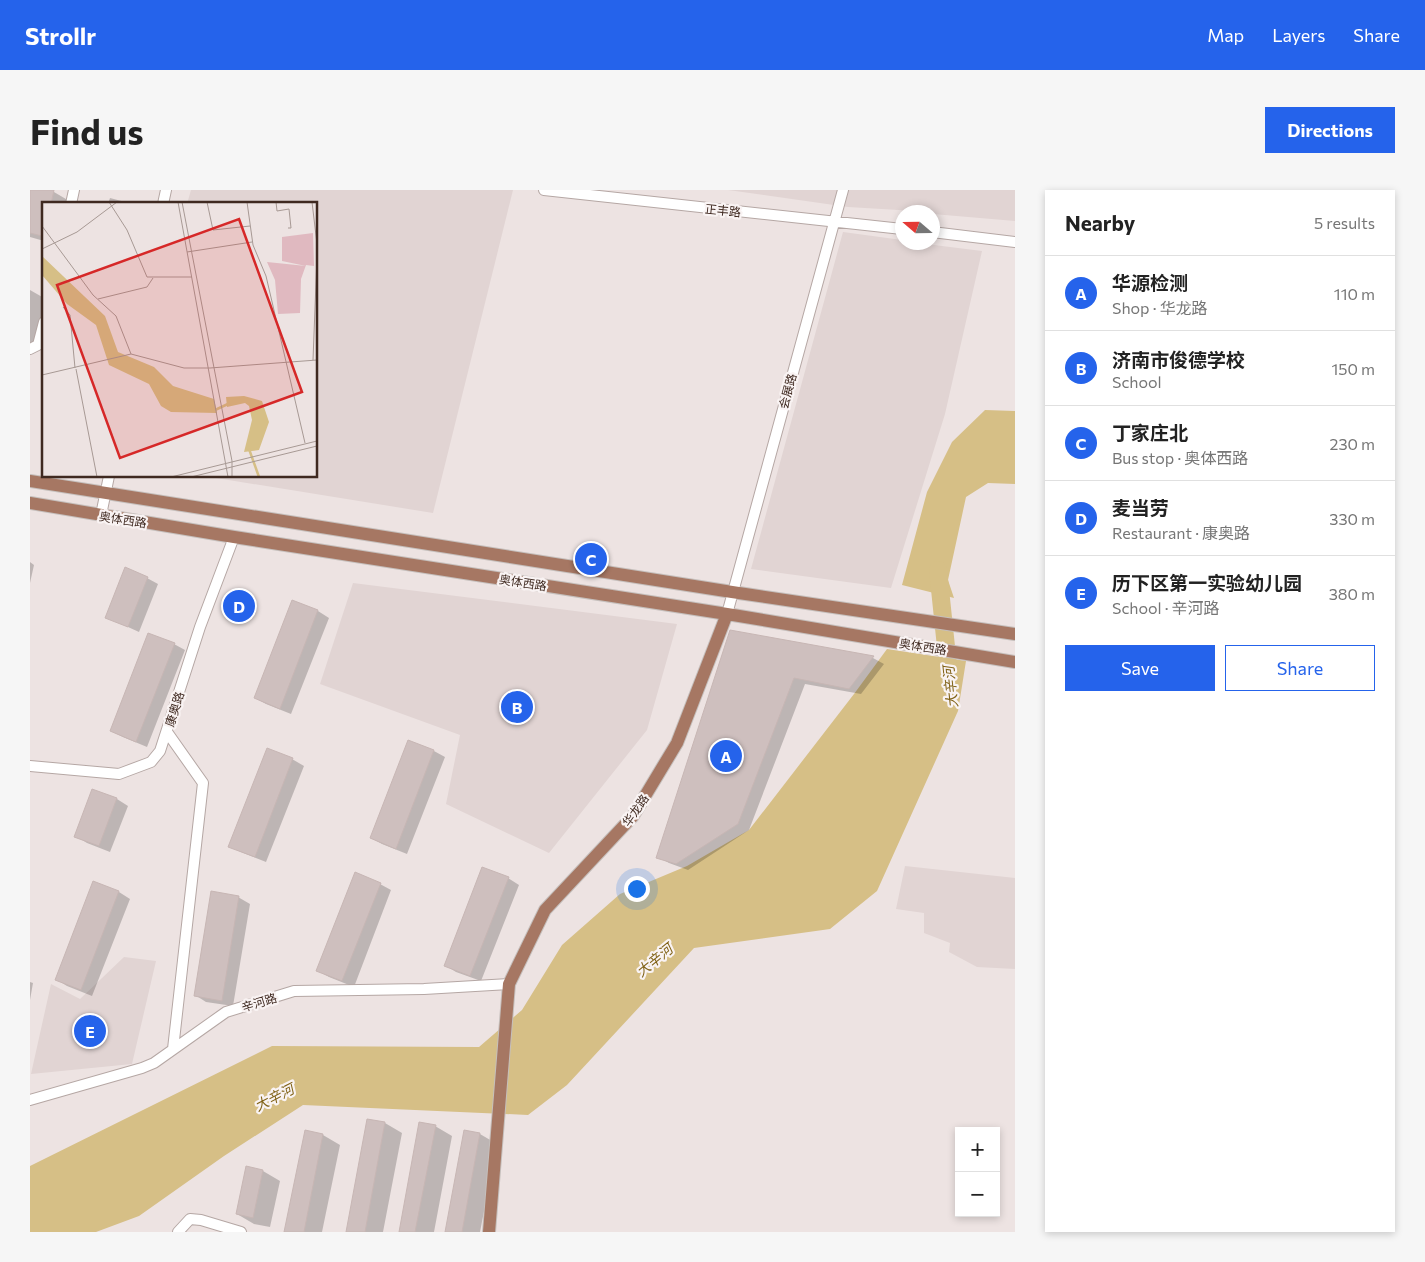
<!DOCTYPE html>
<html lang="en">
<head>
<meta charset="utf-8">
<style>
	:root { --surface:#fff; --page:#f6f6f6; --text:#222; --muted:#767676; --line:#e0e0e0; --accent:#2563eb }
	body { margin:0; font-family:Commissioner,"Noto Sans SC",sans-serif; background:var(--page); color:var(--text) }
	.controls { position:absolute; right:15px; bottom:15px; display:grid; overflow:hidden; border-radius:0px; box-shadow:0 2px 8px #0003 }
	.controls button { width:45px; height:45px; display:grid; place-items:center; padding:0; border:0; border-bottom:1px solid var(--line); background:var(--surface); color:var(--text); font:25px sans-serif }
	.compass { position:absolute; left:865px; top:15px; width:45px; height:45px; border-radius:50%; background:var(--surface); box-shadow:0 2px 8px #0003; rotate:290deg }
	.you { position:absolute; left:606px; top:698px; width:18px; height:18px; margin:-12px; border:4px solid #fff; border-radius:50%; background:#1a73e8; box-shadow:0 0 0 8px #1a73e833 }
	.badge { display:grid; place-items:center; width:32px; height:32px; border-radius:50%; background:var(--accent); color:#fff; font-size:16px; font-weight:700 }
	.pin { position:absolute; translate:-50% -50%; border:2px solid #fff; box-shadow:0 1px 5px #0006 }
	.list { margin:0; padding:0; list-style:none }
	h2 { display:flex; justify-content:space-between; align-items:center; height:65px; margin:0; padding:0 20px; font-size:21px }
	h2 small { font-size:16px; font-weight:400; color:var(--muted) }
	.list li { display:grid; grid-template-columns:32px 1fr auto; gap:15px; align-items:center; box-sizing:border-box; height:75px; padding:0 20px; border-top:1px solid var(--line) }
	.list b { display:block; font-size:19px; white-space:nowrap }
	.list p { margin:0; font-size:16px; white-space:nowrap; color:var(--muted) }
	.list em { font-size:16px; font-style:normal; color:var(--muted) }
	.actions { display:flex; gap:10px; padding:15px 20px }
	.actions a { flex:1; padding:11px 0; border:1px solid var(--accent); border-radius:0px; text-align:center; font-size:18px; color:var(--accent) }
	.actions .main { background:var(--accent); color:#fff }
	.map { position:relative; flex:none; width:985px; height:1042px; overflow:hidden; border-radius:0px }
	header { display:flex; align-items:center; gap:30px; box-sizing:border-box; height:70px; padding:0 25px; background:var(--accent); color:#fff }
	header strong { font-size:24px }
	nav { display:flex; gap:28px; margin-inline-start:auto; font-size:18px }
	.intro { display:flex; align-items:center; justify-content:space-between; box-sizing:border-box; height:120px; padding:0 30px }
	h1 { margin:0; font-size:35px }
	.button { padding:12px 22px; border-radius:0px; background:var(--accent); color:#fff; font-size:18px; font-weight:700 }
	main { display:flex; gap:30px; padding:0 30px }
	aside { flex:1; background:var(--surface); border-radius:0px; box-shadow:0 2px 8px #0003 }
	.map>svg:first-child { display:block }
	.built { fill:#e1d4d3 }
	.water { fill:#d6bf86 }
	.shadow { fill:#0003 }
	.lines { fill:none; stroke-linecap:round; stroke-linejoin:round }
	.river { stroke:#d6bf86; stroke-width:18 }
	.building { fill:#cebfbe; stroke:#c7b6b4 }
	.minor-casing { stroke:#b5a7a4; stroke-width:12 }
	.major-casing { stroke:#c5bfbc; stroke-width:14 }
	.minor { stroke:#fff; stroke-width:10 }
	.major { stroke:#a67763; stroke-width:12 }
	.labels { text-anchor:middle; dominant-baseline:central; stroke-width:4.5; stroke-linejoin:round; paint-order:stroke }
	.street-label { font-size:12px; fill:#3f2920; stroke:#f9f3f3 }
	.water-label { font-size:14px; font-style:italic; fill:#806216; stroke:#f9f3f3 }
	.inset-river { fill:none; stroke:#d6bf86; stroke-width:2.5 }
	.inset-road { fill:none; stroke:#a79994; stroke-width:1 }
	.view { fill:#d62828; fill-opacity:0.15; stroke:#d62828; stroke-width:2.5 }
	.inset-edge { fill:none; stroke:#3f2920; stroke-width:2.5 }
</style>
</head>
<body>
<header>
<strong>Strollr</strong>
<nav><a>Map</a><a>Layers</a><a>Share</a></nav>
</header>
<div class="intro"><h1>Find us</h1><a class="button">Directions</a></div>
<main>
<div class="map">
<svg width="985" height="1042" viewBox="0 0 985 1042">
	<rect width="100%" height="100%" fill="#ede3e2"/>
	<path class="built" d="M161,0H483L403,323L174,286H286V14H157Z
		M698,0H985V31L903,24L902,22L818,17Z
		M813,42L872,50V52L888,53L952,61L915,224L861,398L721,379Z
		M323,393L647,434L617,540L519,663L416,614L430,545L290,494Z
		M875,676L985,688V779L947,777L919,762L920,753L894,743V723L866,719Z
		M94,767L126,771L102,874L1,884L21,794L50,809Z"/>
	<path class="water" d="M955,220L985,221V294L958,293L936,307L918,390L924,408L872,395L897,302L922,252Z
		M857,459L936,471L928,521L847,701L800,739L664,758L537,895L498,925L273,915L194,966L109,1026L66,1042H0V976L242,856L449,857L492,820L532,755L590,704L657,676L719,640L824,504Z"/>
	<path class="shadow" d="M0,0H16L24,2L41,12L40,14H14V51L0,47Z
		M80,8L103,14H78Z
		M0,100L14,108V120L5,153L0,152Z
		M0,372L4,375L0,393Z
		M117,388L128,394L109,442L76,427Z
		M263,411L288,421L299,428L261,524L236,514L225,508Z
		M701,441L843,468L854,474L831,504L775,494L719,640L658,680L639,673L628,667Z
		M144,454L155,460L117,557L93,547L81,541Z
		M379,551L404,561L415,567L377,664L352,654L341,648Z
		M262,569L274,576L236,672L211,662L200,656Z
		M63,601L87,609L98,616L80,662L57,653L46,646Z
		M478,688L489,695L451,791L426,782L415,775Z
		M64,693L89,702L100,709L62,806L37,796L26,789Z
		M350,694L361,700L324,797L299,787L288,781Z
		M208,707L220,714L203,816L176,812L165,805Z
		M0,792L3,793L0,810Z
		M355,933L372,943L353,1042H317Z
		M405,936L422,946L404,1042H370Z
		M435,941L450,944L467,954L450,1042H416Z
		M276,942L293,945L310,955L292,1042H258Z
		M233,981L250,991L240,1037L224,1034L207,1024Z"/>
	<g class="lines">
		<path class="river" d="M908,380L918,476"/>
	</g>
	<path class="building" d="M0,0H24L21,14H14L12,46L0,43Z
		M95,377L118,387L98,437L75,428Z
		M262,410L288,420L250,519L224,508Z
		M700,440L844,466L819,499L764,488L708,634L646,674L626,668Z
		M118,443L145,453L106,552L80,541Z
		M378,550L404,560L366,659L340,648Z
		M237,558L263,568L225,667L198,657Z
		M62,599L87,608L69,656L44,647Z
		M452,677L479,687L440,786L414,776Z
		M325,682L351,693L312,791L286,781Z
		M63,691L89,701L51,800L25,790Z
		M181,701L209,706L192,811L164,806Z
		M337,929L355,932L335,1042H316Z
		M389,932L406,935L385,1042H369Z
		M275,940L293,944L274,1042H254Z
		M434,940L450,943L432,1042H415Z
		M216,976L233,980L223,1028L206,1024Z"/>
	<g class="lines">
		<g class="minor-casing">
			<path id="minor" d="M514,0L872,39
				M41,14L44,0
				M133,14L136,0
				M902,42L985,52
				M0,159L8,155L14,132
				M71,325L79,286
				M697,424L813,0
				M137,542L173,593L143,859
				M0,576L89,584L121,572L130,561L170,437L204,347
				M0,910L112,878L124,873L196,822L264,801L394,799L479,794
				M148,1042L160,1029L171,1030L211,1042"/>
		</g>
		<g class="major-casing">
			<path id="major" d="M0,291L702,402L985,444
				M0,313L204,347L697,424L985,472
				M459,1042L479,794L515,720L603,626L647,553L697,424"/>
		</g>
		<use href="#minor" class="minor"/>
		<use href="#major" class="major"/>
	</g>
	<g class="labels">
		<g class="street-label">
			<text transform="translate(693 20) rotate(6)">正丰路</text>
			<text transform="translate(757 201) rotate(-75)">会展路</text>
			<text transform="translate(93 329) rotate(9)">奥体西路</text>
			<text transform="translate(493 392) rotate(9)">奥体西路</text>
			<text transform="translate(893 456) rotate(9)">奥体西路</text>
			<text transform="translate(144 519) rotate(-72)">康奥路</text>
			<text transform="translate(605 620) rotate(-55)">华龙路</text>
			<text transform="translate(229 812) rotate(-17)">辛河路</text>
		</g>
		<g class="water-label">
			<text transform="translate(920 497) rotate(-96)">大辛河</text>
			<text transform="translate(624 770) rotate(-39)">大辛河</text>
			<text transform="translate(244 907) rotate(-27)">大辛河</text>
		</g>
	</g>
	<g transform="translate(12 12)">
		<rect width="275" height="275" fill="#ede3e2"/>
		<path d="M271,31L272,64L264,63L259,77L258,111L236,112L233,78L225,60L264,64L240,59V35Z" fill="#e0b9c0"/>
		<path d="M0,54L63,114L76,150L112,165L131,184L172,197L175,211L129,210L119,204L107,182L67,163L54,123L25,102L0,73ZM202,194L220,199L227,220L217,248L202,250L210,218L207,204L203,201L185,205L184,195Z" fill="#d6bf86"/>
		<path class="inset-river" d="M173,208L188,201M207,247L217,275"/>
		<path class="inset-road" d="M67,0L85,28L105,75H150M136,0L186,275M140,0L190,259V275M165,0L171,28L208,24M205,0L211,43L224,74L263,241M234,0L235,9L247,7L249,26H246M270,0L275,42M0,24L51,93L74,114L89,152M0,47L35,30L75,0M145,50L210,40M56,97L105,85L111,76M21,105L28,113L33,166M271,158L275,54M168,166L275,158M34,167L55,275M0,173L89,152L142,166H168M129,275L275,239M149,275L275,244"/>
		<path class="view" d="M197,17L260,190L78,256L15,83Z"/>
		<rect width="275" height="275" class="inset-edge"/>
	</g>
</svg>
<div class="controls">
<button>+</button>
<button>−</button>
</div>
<svg class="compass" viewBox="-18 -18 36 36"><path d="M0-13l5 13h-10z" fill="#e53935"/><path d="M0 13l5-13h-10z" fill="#767676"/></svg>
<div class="you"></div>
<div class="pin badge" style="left:696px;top:566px">A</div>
<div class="pin badge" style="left:487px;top:517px">B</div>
<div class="pin badge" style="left:561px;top:369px">C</div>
<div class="pin badge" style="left:209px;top:416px">D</div>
<div class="pin badge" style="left:60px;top:841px">E</div>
</div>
<aside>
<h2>Nearby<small>5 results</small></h2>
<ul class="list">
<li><span class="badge">A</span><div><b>华源检测</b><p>Shop · 华龙路</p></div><em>110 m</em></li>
<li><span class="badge">B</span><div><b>济南市俊德学校</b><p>School</p></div><em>150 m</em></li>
<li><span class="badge">C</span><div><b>丁家庄北</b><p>Bus stop · 奥体西路</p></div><em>230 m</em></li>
<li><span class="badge">D</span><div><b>麦当劳</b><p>Restaurant · 康奥路</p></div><em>330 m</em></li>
<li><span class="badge">E</span><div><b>历下区第一实验幼儿园</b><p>School · 辛河路</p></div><em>380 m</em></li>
</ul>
<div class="actions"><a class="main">Save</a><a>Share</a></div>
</aside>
</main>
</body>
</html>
